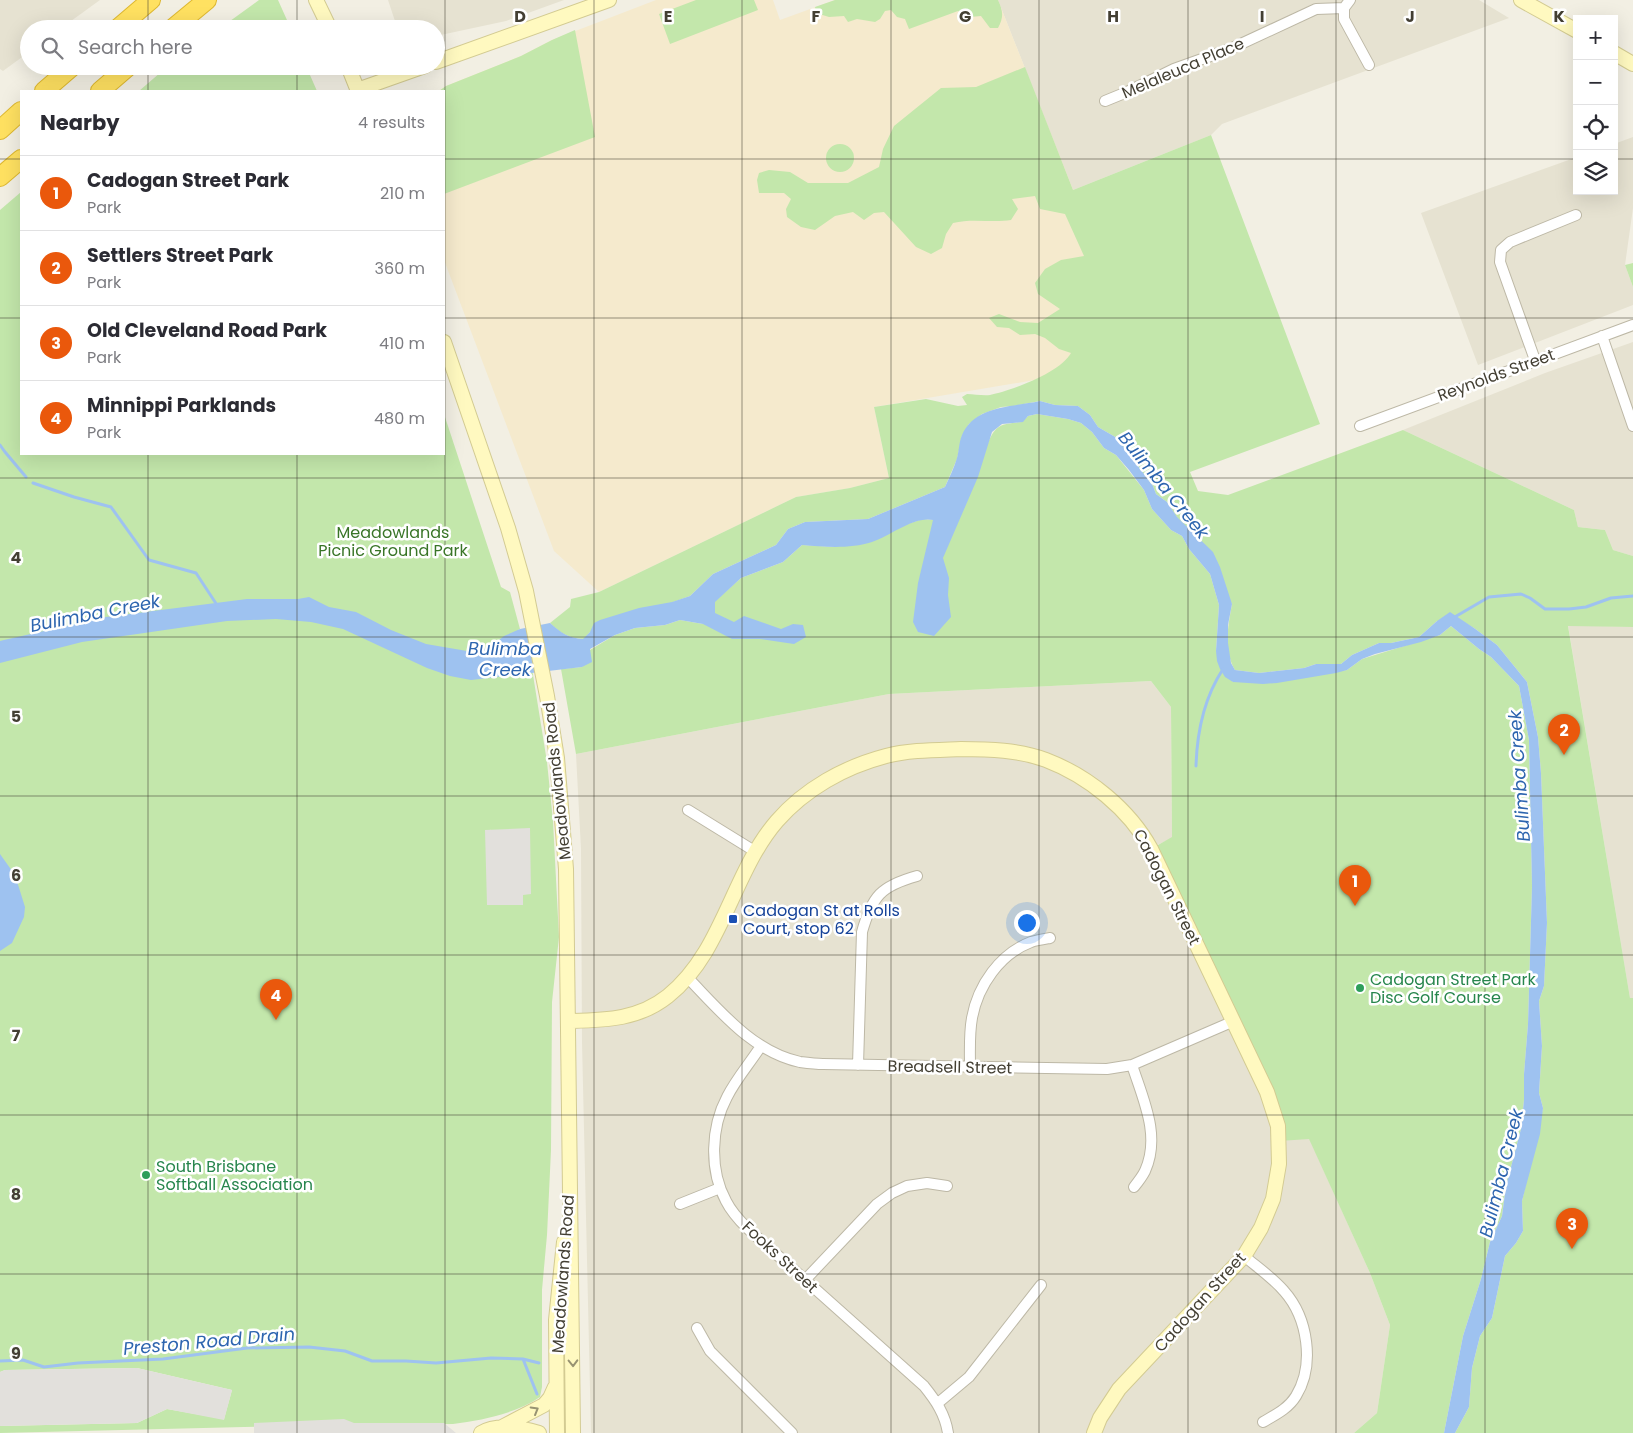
<!DOCTYPE html>
<html lang="en">
<head>
<meta charset="utf-8">
<style>
	:root { --surface:#fff; --page:#f2f2f3; --text:#2b2b33; --muted:#7c7c81; --line:#e1e1e2; --accent:#ea580c }
	body { margin:0; font-family:Poppins,sans-serif; background:var(--page); color:var(--text) }
	.controls { position:absolute; right:15px; top:15px; display:grid; overflow:hidden; border-radius:0px; box-shadow:0 5px 20px #0002 }
	.controls button { width:45px; height:45px; display:grid; place-items:center; padding:0; border:0; border-bottom:1px solid var(--line); background:var(--surface); color:var(--text); font:25px sans-serif }
	.you { position:absolute; left:1026px; top:922px; width:18px; height:18px; margin:-12px; border:4px solid #fff; border-radius:50%; background:#1a73e8; box-shadow:0 0 0 8px #1a73e833 }
	.badge { display:grid; place-items:center; width:32px; height:32px; border-radius:50%; background:var(--accent); color:#fff; font-size:16px; font-weight:700 }
	.pin { position:absolute; translate:-50% -41px; filter:drop-shadow(0 1px 2px #0008) }
	.pin::after { content:''; position:absolute; top:26px; width:18px; height:15px; background:inherit; clip-path:polygon(0 0,100% 0,50% 100%) }
	.list { margin:0; padding:0; list-style:none }
	h2 { display:flex; justify-content:space-between; align-items:center; height:65px; margin:0; padding:0 20px; font-size:21px }
	h2 small { font-size:16px; font-weight:400; color:var(--muted) }
	.list li { display:grid; grid-template-columns:32px 1fr auto; gap:15px; align-items:center; box-sizing:border-box; height:75px; padding:0 20px; border-top:1px solid var(--line) }
	.list b { display:block; font-size:19px; white-space:nowrap }
	.list p { margin:0; font-size:16px; white-space:nowrap; color:var(--muted) }
	.list em { font-size:16px; font-style:normal; color:var(--muted) }
	.icon { flex:none; width:28px; height:28px; fill:none; stroke:currentColor; stroke-width:2; stroke-linecap:round; stroke-linejoin:round }
	.map { position:relative; flex:none; width:1633px; height:1433px; overflow:hidden }
	.search { position:absolute; background:var(--surface); box-shadow:0 5px 20px #0002; left:20px; top:20px; width:425px; height:55px; display:flex; align-items:center; gap:12px; box-sizing:border-box; padding:0 18px; border-radius:28px; color:var(--muted); font-size:19px }
	.panel { position:absolute; background:var(--surface); box-shadow:0 5px 20px #0002; left:20px; top:90px; width:425px; height:365px; border-radius:0px }
	.map>svg:first-child { display:block }
	.residential { fill:#e6e2d1 }
	.commercial { fill:#f5eacd }
	.green { fill:#c3e7ab; fill-rule:evenodd }
	.parking { fill:#e2e0dc }
	.water { fill:#9ec2f0 }
	.lines { fill:none; stroke-linecap:round; stroke-linejoin:round }
	.stream { stroke:#9ec2f0; stroke-width:3 }
	.street-casing { stroke:#bdb8a6; stroke-width:12 }
	.secondary-casing { stroke:#d3cb92; stroke-width:16 }
	.highway-casing { stroke:#deb831; stroke-width:20 }
	.street { stroke:#fff; stroke-width:10 }
	.secondary { stroke:#fff9c0; stroke-width:14 }
	.highway { stroke:#ffe161; stroke-width:18 }
	.oneway { stroke:#989372 }
	.grid { fill:none; stroke:#433f33; stroke-width:1; stroke-opacity:0.55 }
	.transit-dot { fill:#1a4fb4; stroke:#fff; stroke-width:2 }
	.leisure-dot { fill:#2e9e5b; stroke:#fff; stroke-width:2 }
	.labels { text-anchor:middle; dominant-baseline:central; stroke-width:5; stroke-linejoin:round; paint-order:stroke }
	.street-label { font-size:16px; fill:#433f33; stroke:#fff }
	.park-label { font-size:16px; fill:#397527; stroke:#fff }
	.transit-label { font-size:16px; fill:#164399; stroke:#fff; text-anchor:start }
	.leisure-label { font-size:16px; fill:#27864d; stroke:#fff; text-anchor:start }
	.water-label { font-size:18px; font-style:italic; fill:#2d65af; stroke:#fff }
	.grid-label { font-size:16px; text-anchor:middle; font-weight:bold; fill:#433f33; stroke:#fff; stroke-width:5; stroke-linejoin:round; paint-order:stroke }
</style>
</head>
<body>
<div class="map">
<svg width="1633" height="1433" viewBox="0 0 1633 1433">
	<rect width="100%" height="100%" fill="#f2efe3"/>
	<path class="residential" d="M0,0H100L60,29H29V52L3,71L0,69Z
		M388,0H564L506,21L436,36V29H405L395,21Z
		M998,0H1479L1509,18L1222,124L1211,135L1073,190Z
		M1633,137V208L1625,265L1633,287V305L1478,365L1421,213L1577,157V191H1614V144Z
		M1633,342V556L1613,550L1605,530L1578,527L1574,510L1403,430L1545,373Z
		M1568,625L1633,627V998H1630Z
		M1151,681L1171,707L1172,838L1151,848L1309,1138L1370,1273L1390,1325L1377,1413L1354,1433H591L582,1042L581,849L576,754L889,694Z"/>
	<path class="commercial" d="M656,0H773L780,20L835,0H998L1073,190L1138,349L1035,380L874,407L889,478L850,488L796,497L599,592L554,551L444,260V91H439L446,86L521,56L552,40Z"/>
	<path class="green" d="M259,0H278L291,29H219Z
		M696,0H754L758,10L670,44L659,14Z
		M835,0H998C1003,11 1004,17 998,28H990L981,16L970,17L958,11L909,29L905,19L897,17L891,10L885,11L880,19L875,22L857,19L848,22L844,16L829,17L816,13L815,7Z
		M575,30L595,137L444,194V91H439L446,86L521,56L552,40Z
		M168,66H306L317,91H139Z
		M1025,67L1073,190L1211,135L1320,424L1190,472L1198,491L1228,495L1403,430L1574,510L1578,527L1605,530L1613,550L1633,556V627L1568,626L1630,998H1633V1433H1455L1469,1407L1472,1368L1480,1336L1492,1318L1505,1256L1516,1243L1523,1231L1522,1201L1543,1108L1539,1093L1542,1046L1539,1001L1544,986L1547,923L1541,773L1538,737L1527,682L1497,645L1474,628L1465,623L1437,621L1419,637L1391,643H1379L1352,655L1341,664H1316L1304,668L1259,673L1235,670C1223,650 1228,626 1232,604L1167,502L1156,494L1153,486L1117,438L1098,427L1090,415L1078,406L1055,405L1040,401L1014,406L1001,407L982,414L969,424L962,436L957,459L945,487L868,519L805,522L788,529L776,545L713,574L690,596L590,632L584,639C569,638 561,634 550,623L570,607L571,599L599,592L796,497L850,488L889,478L874,407L926,399L958,406L967,405L962,397L967,394C974,394 983,396 990,395C1012,390 1060,373 1071,353L1059,349L1045,338L1035,334L1020,335L1009,328L997,327L989,318L999,314L1020,322L1038,323L1060,309L1038,294L1035,283L1045,269L1061,260L1084,256L1065,214L1040,209L1035,196L1012,199L1018,209L1011,220C992,223 972,218 953,223L946,234L942,248L931,254L916,247L884,212L874,213L864,220L853,212L835,216L815,230L801,227L787,217L786,209L791,199L784,193H759L757,180L759,173L769,170L790,172L808,183H848L879,167L883,149L894,126L941,88L976,87Z
		M826 158a14 14 0 1 1 28 0a14 14 0 1 1-28 0Z
		M21,192V454H444V414L501,587L510,592L520,629L518,630L529,650L547,762L553,821L559,937L552,1002L551,1150L547,1235L542,1290V1387L540,1397C515,1414 482,1420 453,1424L244,1427L0,1433V1426L137,1423L167,1409L224,1419L232,1390L137,1368L5,1370L0,1372V210ZM490,829L531,894H523V905Z
		M1633,263V287L1625,265Z
		M1037,414L1068,419L1081,423L1092,432L1104,448L1116,455L1144,490L1152,509L1171,530L1182,536L1189,549L1210,574L1219,605L1216,651L1233,682L1347,670L1362,659L1440,635L1451,626L1479,649L1491,657L1519,686L1529,740L1532,886L1528,1024L1524,1074V1100L1521,1129L1506,1186L1502,1216L1490,1242L1481,1279L1463,1336L1444,1433H1354L1377,1413L1390,1325L1370,1273L1309,1139L1279,1141L1278,1126L1151,849L1172,837L1171,707L1151,681L889,694L576,754L561,669L582,667L590,650L615,635L635,628L665,625L680,620L703,624L714,602L741,578L783,562L802,545L834,547L923,519L933,520L988,443C996,423 1003,424 1022,422L1028,416Z"/>
	<path class="parking" d="M530,828L531,894L523,895V905H487L485,830Z
		M137,1368L232,1390L224,1420L167,1409L137,1423L0,1426V1372L5,1370Z
		M344,1419L354,1423H444L456,1433H254V1423Z"/>
	<path class="water" d="M1040,401L1055,405L1078,406L1090,415L1098,427L1117,438L1153,486L1156,494L1167,502L1177,517L1213,552L1220,567L1232,604L1228,625V643L1231,663L1235,670L1259,673L1304,668L1316,664H1341L1352,655L1379,643H1391L1419,637L1437,621L1450,612L1474,628L1497,645L1527,682L1538,737L1541,773L1547,923L1544,986L1539,1001L1542,1046L1539,1093L1543,1108L1540,1134L1522,1201L1523,1231L1516,1243L1505,1256L1492,1318L1480,1336L1472,1368L1469,1407L1455,1433H1444L1463,1336L1481,1279L1490,1242L1502,1216L1506,1186L1521,1129L1524,1100V1074L1528,1024L1532,886L1529,740L1519,686L1491,657L1479,649L1451,626L1440,635L1421,642L1375,654L1362,659L1347,670L1336,673L1277,683L1263,684L1233,682L1225,677L1220,669L1217,661L1216,651L1219,605L1210,574L1189,549L1182,536L1171,530L1152,509L1144,490L1129,470L1116,455L1104,448L1092,432L1081,423L1068,419L1037,414L1028,416L1023,422L1002,424L992,432L978,477L943,558L949,578L948,595L951,617L934,636L918,632L913,622L918,583L933,520C914,516 890,536 872,542C851,549 824,547 802,545L783,562L741,578L715,602V613L734,622L744,616L781,629L793,624L803,625L806,637L794,644L760,639H732L703,624L680,620L665,625L635,628L615,635L590,649L592,662L582,667L471,680L450,676L427,668L343,629L311,622L276,619L227,621L82,642L0,663V641L4,640L106,617L247,599H298L309,597L329,607L356,612L391,630L426,644L467,651L489,648L504,636L520,629L550,623C561,633 569,638 583,639L590,632L594,623L600,620L639,608L672,602L690,596L713,574L776,545L788,529L805,522L868,519L945,487C949,478 954,468 957,458C959,451 959,442 962,435C975,405 1013,407 1040,401Z
		M0,854L15,875L25,907L24,917L12,943L0,951Z"/>
	<g class="lines">
		<path class="stream" d="M0,445L5,452L26,477
			M33,483L74,497L111,507L149,560L196,573L217,605
			M1453,618L1489,597L1521,594L1530,598L1545,609H1569L1586,607L1611,598L1633,596
			M1196,766C1197,731 1204,698 1223,669
			M523,1359L537,1394
			M0,1361L23,1360L44,1367L78,1363L163,1359L247,1348L309,1347L345,1351L372,1361H406L436,1363L491,1358L523,1359L539,1363"/>
		<g class="street-casing">
			<path id="street" d="M1350,0L1344,8V19L1369,65
				M1105,101L1127,92L1174,69L1230,49L1316,9L1344,8
				M1602,336L1633,426
				M1535,360L1500,262L1501,250L1510,242L1576,215
				M1360,426L1633,325
				M688,810L756,852
				M688,978C720,1011 753,1052 800,1062C808,1063 816,1064 823,1064L1107,1069L1132,1065L1234,1021
				M761,1046C750,1063 736,1079 727,1097C711,1127 709,1170 726,1201C731,1211 739,1220 747,1228L924,1386C936,1401 945,1414 948,1433
				M858,1065L862,932C872,896 881,886 917,876
				M1132,1065C1143,1099 1161,1136 1145,1171C1142,1177 1138,1182 1134,1187
				M970,1068C970,1051 969,1034 972,1018C978,985 1000,954 1031,942C1037,940 1044,939 1050,938
				M680,1204L720,1188
				M1244,1256C1257,1267 1273,1278 1284,1291C1308,1318 1315,1365 1296,1396C1288,1409 1275,1415 1263,1422
				M805,1280L877,1204L892,1193L907,1186L927,1183L947,1186
				M697,1328L710,1351L792,1433
				M938,1403L969,1377L1041,1285"/>
		</g>
		<g class="secondary-casing">
			<path id="secondary" d="M316,0L330,29
				M1521,0L1577,31
				M1614,53L1633,64
				M436,62L609,0
				M348,66L358,91
				M357,90L425,66
				M444,342L508,528L526,591L547,696L557,758L566,869L573,1433
				M568,1021C605,1020 638,1020 668,996C723,952 732,873 777,821C805,789 844,767 886,756C909,750 936,750 961,749C989,749 1019,750 1046,760C1088,776 1129,809 1151,849L1267,1092L1278,1126L1279,1164L1273,1199L1261,1228L1244,1256L1119,1389L1100,1418L1094,1433
				M502,1427L544,1405L550,1398L555,1387
				M481,1433C497,1423 522,1428 539,1433
				M557,1433L556,1320L564,1242"/>
		</g>
		<g class="highway-casing">
			<path id="highway" d="M117,29L151,0
				M172,29L207,0
				M44,91L73,66
				M100,91L129,66
				M0,130L21,111
				M0,177L21,159"/>
		</g>
		<use href="#street" class="street"/>
		<use href="#secondary" class="secondary"/>
		<use href="#highway" class="highway"/>
	</g>
	<defs><path id="oneway-chevron" d="M-2-3.5L2.5 0L-2 3.5" fill="none" stroke-width="1.6" stroke-linecap="round" stroke-linejoin="round" transform="scale(1.25)"/></defs>
	<g class="oneway">
		<use href="#oneway-chevron" transform="translate(573 1363) rotate(89)"/>
		<use href="#oneway-chevron" transform="translate(535 1410) rotate(-30)"/>
	</g>
	<path class="grid" d="M148,0V29M297,0V29M445,0V1433M594,0V1433M742,0V1433M891,0V1433M1039,0V1433M1188,0V1433M1336,0V1433M1485,0V1433M148,66V91M297,66V91M0,159H21M444,159H1577M1614,159H1633M0,318H21M444,318H1633M148,454V1433M297,454V1433M0,478H1633M0,637H1633M0,796H1633M0,955H1633M0,1115H1633M0,1274H1633"/>
	<rect class="transit-dot" x="728" y="914" width="10" height="10" rx="2.5"/>
	<g class="leisure-dot">
		<circle cx="1360" cy="988" r="5"/>
		<circle cx="146" cy="1175" r="5"/>
	</g>
	<g class="labels">
		<g class="street-label">
			<text transform="translate(1183 68) rotate(-23)">Melaleuca Place</text>
			<text transform="translate(1496 375) rotate(-20)">Reynolds Street</text>
			<text transform="translate(557 781) rotate(-96)">Meadowlands Road</text>
			<text transform="translate(1167 887) rotate(63)">Cadogan Street</text>
			<text transform="translate(950 1067) rotate(1)">Breadsell Street</text>
			<text transform="translate(780 1257) rotate(43)">Fooks Street</text>
			<text transform="translate(563 1274) rotate(-86)">Meadowlands Road</text>
			<text transform="translate(1200 1302) rotate(-48)">Cadogan Street</text>
		</g>
		<g class="park-label">
			<text x="393" y="532">Meadowlands<tspan x="393" dy="18">Picnic Ground Park</tspan></text>
		</g>
		<g class="transit-label">
			<text x="743" y="910">Cadogan St at Rolls<tspan x="743" dy="18">Court, stop 62</tspan></text>
		</g>
		<g class="leisure-label">
			<text x="1370" y="979">Cadogan Street Park<tspan x="1370" dy="18">Disc Golf Course</tspan></text>
			<text x="156" y="1166">South Brisbane<tspan x="156" dy="18">Softball Association</tspan></text>
		</g>
		<g class="water-label">
			<text transform="translate(1164 485) rotate(51)">Bulimba Creek</text>
			<text transform="translate(95 613) rotate(-11)">Bulimba Creek</text>
			<text x="505" y="648">Bulimba<tspan x="505" dy="21">Creek</tspan></text>
			<text transform="translate(1519 776) rotate(-94)">Bulimba Creek</text>
			<text transform="translate(1501 1173) rotate(-76)">Bulimba Creek</text>
			<text transform="translate(209 1341) rotate(-5)">Preston Road Drain</text>
		</g>
	</g>
	<g class="grid-label">
		<text x="520" y="22">D</text>
		<text x="668" y="22">E</text>
		<text x="816" y="22">F</text>
		<text x="965" y="22">G</text>
		<text x="1113" y="22">H</text>
		<text x="1262" y="22">I</text>
		<text x="1410" y="22">J</text>
		<text x="1559" y="22">K</text>
		<text x="16" y="563">4</text>
		<text x="16" y="722">5</text>
		<text x="16" y="881">6</text>
		<text x="16" y="1041">7</text>
		<text x="16" y="1200">8</text>
		<text x="16" y="1359">9</text>
	</g>
</svg>
<div class="controls">
<button>+</button>
<button>−</button>
<button><svg class="icon" aria-label="locate" viewBox="0 0 24 24"><circle cx="12" cy="12" r="6"/><path d="M12 2v4M12 18v4M2 12h4M18 12h4"/></svg></button>
<button><svg class="icon" aria-label="layers" viewBox="0 0 24 24"><path d="M12 4l9 5-9 5-9-5zM3 14l9 5 9-5"/></svg></button>
</div>
<div class="you"></div>
<div class="pin badge" style="left:1355px;top:906px">1</div>
<div class="pin badge" style="left:1564px;top:755px">2</div>
<div class="pin badge" style="left:1572px;top:1249px">3</div>
<div class="pin badge" style="left:276px;top:1020px">4</div>
<div class="search"><svg class="icon" aria-label="search" viewBox="0 0 24 24"><circle cx="10" cy="10" r="6"/><path d="M15 15l6 6"/></svg>Search here</div>
<section class="panel">
<h2>Nearby<small>4 results</small></h2>
<ul class="list">
<li><span class="badge">1</span><div><b>Cadogan Street Park</b><p>Park</p></div><em>210 m</em></li>
<li><span class="badge">2</span><div><b>Settlers Street Park</b><p>Park</p></div><em>360 m</em></li>
<li><span class="badge">3</span><div><b>Old Cleveland Road Park</b><p>Park</p></div><em>410 m</em></li>
<li><span class="badge">4</span><div><b>Minnippi Parklands</b><p>Park</p></div><em>480 m</em></li>
</ul>
</section>
</div>
</body>
</html>
